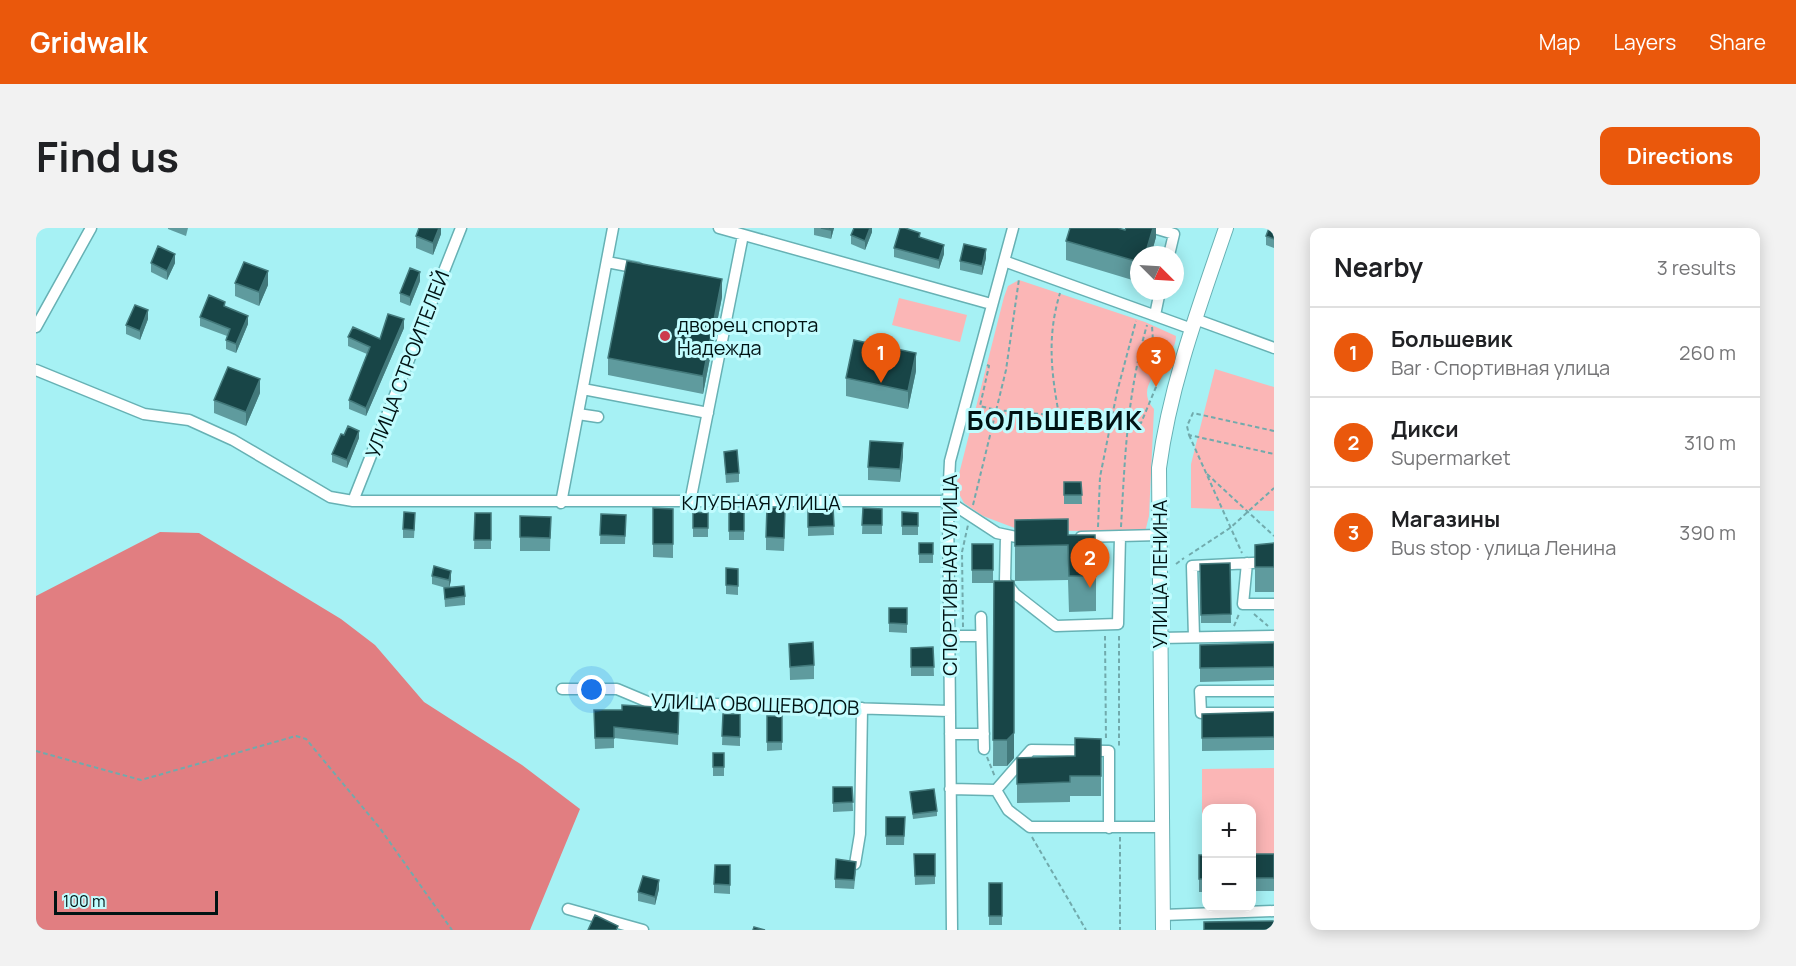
<!DOCTYPE html>
<html lang="en">
<head>
<meta charset="utf-8">
<style>
	:root { --surface:#fff; --page:#f2f2f2; --text:#202124; --muted:#757577; --line:#e0e0e0; --accent:#ea580c }
	body { margin:0; font-family:Manrope,sans-serif; background:var(--page); color:var(--text) }
	.controls { position:absolute; right:18px; bottom:18px; display:grid; overflow:hidden; border-radius:12px; box-shadow:0 3px 15px #0003 }
	.controls button { width:54px; height:54px; display:grid; place-items:center; padding:0; border:0; border-bottom:2px solid var(--line); background:var(--surface); color:var(--text); font:30px sans-serif }
	.compass { position:absolute; left:1094px; top:18px; width:54px; height:54px; border-radius:50%; background:var(--surface); box-shadow:0 3px 15px #0003; rotate:114deg }
	.scale { position:absolute; left:18px; bottom:15px; width:164px; box-sizing:border-box; padding-left:6px; border:3px solid #001314; border-top:0; font-size:16px; line-height:21px; white-space:nowrap; color:#001314; -webkit-text-stroke:4px #c1fcfe; paint-order:stroke }
	.you { position:absolute; left:556px; top:462px; width:21px; height:21px; margin:-15px; border:4px solid #fff; border-radius:50%; background:#1a73e8; box-shadow:0 0 0 9px #1a73e833 }
	.badge { display:grid; place-items:center; width:39px; height:39px; border-radius:50%; background:var(--accent); color:#fff; font-size:20px; font-weight:700 }
	.pin { position:absolute; translate:-50% -50px; filter:drop-shadow(0 2px 3px #0008) }
	.pin::after { content:''; position:absolute; top:32px; width:21px; height:18px; background:inherit; clip-path:polygon(0 0,100% 0,50% 100%) }
	.list { margin:0; padding:0; list-style:none }
	h2 { display:flex; justify-content:space-between; align-items:center; height:78px; margin:0; padding:0 24px; font-size:26px }
	h2 small { font-size:20px; font-weight:400; color:var(--muted) }
	.list li { display:grid; grid-template-columns:39px 1fr auto; gap:18px; align-items:center; box-sizing:border-box; height:90px; padding:0 24px; border-top:2px solid var(--line) }
	.list b { display:block; font-size:22px; white-space:nowrap }
	.list p { margin:0; font-size:20px; white-space:nowrap; color:var(--muted) }
	.list em { font-size:20px; font-style:normal; color:var(--muted) }
	.map { position:relative; flex:none; width:1238px; height:702px; overflow:hidden; border-radius:12px }
	header { display:flex; align-items:center; gap:36px; box-sizing:border-box; height:84px; padding:0 30px; background:var(--accent); color:#fff }
	header strong { font-size:28px }
	nav { display:flex; gap:33px; margin-inline-start:auto; font-size:21px }
	.intro { display:flex; align-items:center; justify-content:space-between; box-sizing:border-box; height:144px; padding:0 36px }
	h1 { margin:0; font-size:42px }
	.button { padding:15px 27px; border-radius:12px; background:var(--accent); color:#fff; font-size:21px; font-weight:700 }
	main { display:flex; gap:36px; padding:0 36px }
	aside { flex:1; background:var(--surface); border-radius:12px; box-shadow:0 3px 15px #0003 }
	.map>svg:first-child { display:block }
	.green { fill:#fbb6b6 }
	.forest { fill:#e17e81 }
	.lines { fill:none; stroke-linecap:round; stroke-linejoin:round }
	.minor-casing { stroke:#67b1b4; stroke-width:13 }
	.major-casing { stroke:#67b1b4; stroke-width:16 }
	.path { stroke:#71aaac; stroke-width:2; stroke-dasharray:4.5 3; stroke-linecap:butt }
	.minor { stroke:#fff; stroke-width:10 }
	.major { stroke:#fff; stroke-width:14 }
	.wall { fill:#5f9b9e }
	.shaded-wall { fill:#43797b }
	.building { fill:#184547; stroke:#43797b; stroke-width:1.5 }
	.poi-dot { fill:#cc3b4c; stroke:#c1fcfe; stroke-width:2 }
	.labels { text-anchor:middle; dominant-baseline:central; stroke-width:6; stroke-linejoin:round; paint-order:stroke }
	.poi-label { font-size:20px; fill:#001314; stroke:#c1fcfe; text-anchor:start }
	.street-label { font-size:20px; fill:#001314; stroke:#c1fcfe }
	.district-label { font-size:26px; font-weight:bold; letter-spacing:1.5px; fill:#001314; stroke:#c1fcfe }
</style>
</head>
<body>
<header>
<strong>Gridwalk</strong>
<nav><a>Map</a><a>Layers</a><a>Share</a></nav>
</header>
<div class="intro"><h1>Find us</h1><a class="button">Directions</a></div>
<main>
<div class="map">
<svg width="1238" height="702" viewBox="0 0 1238 702">
	<rect width="100%" height="100%" fill="#a6f1f4"/>
	<path class="green" d="M983,52L1109,94L1140,108C1140,135 1094,154 1118,181L1113,288L1109,304L984,302L947,288L928,275L922,264L921,254L968,69L972,58Z
		M863,70L931,87L924,114L856,97Z
		M1179,141L1238,159V283L1155,280V236Z
		M1238,540V626H1216V580H1170V627H1166V541Z"/>
	<path class="forest" d="M124,304L163,305L305,391L339,417L388,474L486,537L544,581L494,702H0V368Z"/>
	<g class="lines">
		<g class="minor-casing">
			<path id="minor" d="M683,0L955,76
				M1118,0L1138,6L1133,27
				M968,33L1156,101
				M571,34L602,40
				M1119,87L1124,63
				M1159,91L1238,120
				M0,99L55,0
				M0,142L108,186L153,192L197,212L294,269L317,273H912L961,305L990,311
				M547,161L672,185
				M542,186L562,189
				M317,273L425,0
				M654,274L707,7
				M525,275L577,0
				M970,308L969,353L979,366L1020,398L1082,396L1084,308
				M1045,309L1123,307
				M1211,335L1207,376H1238
				M945,389L948,521
				M913,408H945
				M1158,409L1156,338L1238,334
				M1123,410L1238,408
				M526,461H581L612,474L913,483
				M1238,463H1164L1165,485H1238
				M914,506H948
				M914,561L960,562L972,582L994,599H1126
				M960,562L995,522L1073,523V600
				M819,636L824,606L826,480
				M532,681L607,702
				M1127,687L1238,683
				M916,702L912,273L914,233L977,0"/>
		</g>
		<g class="major-casing">
			<path id="major" d="M1127,702L1123,240C1134,157 1163,79 1190,0"/>
		</g>
		<path class="path" d="M951,137L953,138L944,178L960,182L1105,195L1120,159L1116,98
			M1023,187C1015,143 1011,108 1024,65
			M1238,203L1157,185L1151,198L1153,207L1238,226
			M1153,207L1206,325
			M1171,246L1238,308
			M937,277L970,142L983,51
			M1062,299L1064,249L1081,164L1100,93
			M1085,299C1089,228 1091,166 1111,97
			M1153,327L1194,300L1238,260
			M1140,336L1148,330
			M1218,386L1232,398
			M1198,398L1203,386
			M927,399L926,324L932,297
			M1069,408L1070,513
			M1083,408V519
			M0,523L105,552L260,508L270,511L343,599L416,702
			M951,529L959,549
			M996,609L1050,702
			M1084,609V702"/>
		<use href="#minor" class="minor"/>
		<use href="#major" class="major"/>
	</g>
	<path class="wall" d="M132,0H152L150,8L132,1Z
		M405,0V6L397,27L380,20V8Z
		M778,0H798L795,11L778,7Z
		M836,0V4L829,22L815,16V7Z
		M1120,0V9L1115,27H1103V54L1030,32V13L1089,2Z
		M1238,0V20L1230,17V8Z
		M884,10L908,26L903,41L858,29V20Z
		M950,30L946,47L924,42V33Z
		M115,35H139L131,52L115,44Z
		M384,53L374,78L364,74V65Z
		M199,55L232,57L223,78L199,68Z
		M686,69L667,166L572,147V130Z
		M189,79L212,96L200,125L190,121V112L191,108L164,98V89Z
		M112,91L104,112L90,106V97Z
		M368,100L330,188L313,181V172L331,126L312,118V109L344,111Z
		M880,143L872,181L810,168V150Z
		M224,165L210,198L178,185V172Z
		M308,207L323,210L311,240L296,234V226Z
		M688,224L703,245V254L690,255Z
		M867,228L864,254L832,252V239Z
		M1028,254H1045L1046,276H1028Z
		M797,279L798,307L772,308V280Z
		M617,280L637,281V330L617,329Z
		M827,280L846,281V306H826Z
		M657,284L672,285V309H657Z
		M693,284H708V312H693Z
		M866,284L882,285V307H866Z
		M439,285H455V321H438Z
		M565,286L590,287L589,316H564Z
		M484,288L515,289L514,323H484Z
		M979,292L1032,307L1060,348V383L1033,384L1032,352L979,353Z
		M749,293L748,323L730,322V309Z
		M379,294L378,310H367V301Z
		M883,315H897V335H883Z
		M1238,315V364H1219V317Z
		M936,316H957V355H936Z
		M1194,335L1195,395H1165L1164,336Z
		M690,340L702,341V367L690,366Z
		M396,348L415,352L413,360L429,368V377L409,379L408,360H410L396,356Z
		M958,353L978,530L971,538H957Z
		M853,380H871V405L853,404Z
		M1238,415V452L1164,454V417Z
		M753,416L778,437V451L754,452Z
		M897,419L898,448H875V420Z
		M558,482L643,486L642,517L578,510V520L559,521Z
		M1238,484V522L1166,523V486Z
		M687,486H704V518L686,517Z
		M731,488H746V522L731,523Z
		M1065,511V568H1034V574L981,575V530L1039,528Z
		M677,525H688V548H677Z
		M797,559H816L817,583L797,584Z
		M874,564L901,583V588L877,591Z
		M850,589H869L868,617H850Z
		M878,626H899V656L879,657Z
		M1215,626H1238V663H1215Z
		M1163,627H1170V664H1163Z
		M694,637V666L678,665V656Z
		M820,643L818,661L799,660V651Z
		M953,655H966V697H953Z
		M623,661L619,677L602,673V664Z"/>
	<path class="shaded-wall" d="M402,0H405V6L397,27V15Z
		M795,0H798L795,11Z
		M834,0H836V4L829,22V13Z
		M1117,0H1120V9L1115,27H1109Z
		M908,17V26L903,41V32Z
		M950,21V30L946,47V38Z
		M139,26V35L131,52V43Z
		M232,43V57L223,78V64Z
		M384,44V53L374,78V69Z
		M686,51V69L667,166V148Z
		M112,82V91L104,112V103Z
		M212,88V96L200,125V116Z
		M368,91V100L330,188V180Z
		M880,125V143L872,181V163Z
		M224,151V165L210,198V184Z
		M323,203V210L311,240V232Z
		M867,215V228L864,254V241Z
		M415,343V352L413,361V352Z
		M978,353V530L971,538V512Z
		M623,652V661L619,677V669Z"/>
	<path class="building" d="M383,0H403L397,15L380,8Z
		M785,0H795V2Z
		M818,0H834L829,13L815,7Z
		M864,0H869L884,5L883,9L908,17L903,32L858,20Z
		M1034,0H1082L1089,2L1090,0H1117L1109,27H1103V34L1030,13Z
		M1233,0H1238V11L1230,8Z
		M928,16L950,21L946,38L924,33Z
		M122,18L139,26L131,43L115,35Z
		M591,33L686,51L667,148L572,130Z
		M208,34L232,43L223,64L199,55Z
		M374,40L384,44L374,69L364,65Z
		M173,67L189,74L188,78L212,88L200,116L190,112L194,101L164,89Z
		M99,77L112,82L104,103L90,97Z
		M352,86L368,91L330,180L313,172L334,119L312,109L317,99L344,111Z
		M818,112L880,125L872,163L810,150Z
		M192,139L224,151L210,184L178,172Z
		M312,198L323,203L311,232L296,226L305,206L308,207Z
		M834,213L867,215L864,241L832,239Z
		M701,222L703,245L690,246L688,224Z
		M1028,254H1045L1046,267H1028Z
		M731,279L749,280L748,310L730,309Z
		M797,279L798,298L772,299V280Z
		M617,280L637,281V316H617Z
		M827,280L846,281V297H826Z
		M368,284L379,285L378,302L367,301Z
		M657,284L672,285V300H657Z
		M693,284H708V303H693Z
		M866,284L882,285V298H866Z
		M439,285H455V312H438Z
		M565,286L590,287L589,308L564,307Z
		M484,288L515,289L514,310L484,309Z
		M1032,291V307H1059L1060,348H1033L1032,317L979,318V292Z
		M883,315H897V326H883Z
		M1238,315V339H1219V317Z
		M936,316H957V342H936Z
		M1194,335L1195,386L1165,387L1164,336Z
		M398,338L415,343L413,352L396,348Z
		M690,340L702,341V358L690,357Z
		M958,353H978V505L971,512H957Z
		M428,358L429,368L409,371L408,360Z
		M853,380H871V396L853,395Z
		M777,414L778,437L754,439L753,416Z
		M1238,415V439L1164,440V417Z
		M897,419L898,439H875V420Z
		M620,475L643,476L642,506L578,499V510H559L558,482H586V477L620,479Z
		M1238,484V509L1166,510V486Z
		M687,486H704V509L686,508Z
		M731,488H746V514H731Z
		M1039,510L1065,511V548H1034V554L981,556V530L1039,528Z
		M677,525H688V539H677Z
		M797,559H816L817,574L797,575Z
		M898,561L901,583L877,586L874,564Z
		M850,589H869L868,608H850Z
		M878,626H899V648H879Z
		M1215,626H1238V650H1215Z
		M1163,627H1170V651H1163Z
		M800,631L820,634L818,652L799,651Z
		M679,637H694V657L678,656Z
		M607,648L623,652L619,669L602,664Z
		M953,655H966V688H953Z
		M559,687L582,698L580,702H552Z
		M1238,693V702H1168V694Z
		M718,699L729,702H717Z"/>
	<circle class="poi-dot" cx="629" cy="108" r="6"/>
	<g class="labels">
		<g class="poi-label">
			<text x="641" y="96">дворец спорта<tspan x="641" dy="23">Надежда</tspan></text>
		</g>
		<g class="street-label">
			<text transform="translate(371 136) rotate(-69)">УЛИЦА СТРОИТЕЛЕЙ</text>
			<text x="725" y="274">КЛУБНАЯ УЛИЦА</text>
			<text transform="translate(1123 346) rotate(-90)">УЛИЦА ЛЕНИНА</text>
			<text transform="translate(913 347) rotate(-90)">СПОРТИВНАЯ УЛИЦА</text>
			<text transform="translate(719 476) rotate(2)">УЛИЦА ОВОЩЕВОДОВ</text>
		</g>
		<g class="district-label">
			<text x="1019" y="192">БОЛЬШЕВИК</text>
		</g>
	</g>
</svg>
<div class="controls">
<button>+</button>
<button>−</button>
</div>
<svg class="compass" viewBox="-18 -18 36 36"><path d="M0-13l5 13h-10z" fill="#e53935"/><path d="M0 13l5-13h-10z" fill="#757577"/></svg>
<div class="scale">100 m</div>
<div class="you"></div>
<div class="pin badge" style="left:845px;top:155px">1</div>
<div class="pin badge" style="left:1054px;top:360px">2</div>
<div class="pin badge" style="left:1120px;top:159px">3</div>
</div>
<aside>
<h2>Nearby<small>3 results</small></h2>
<ul class="list">
<li><span class="badge">1</span><div><b>Большевик</b><p>Bar · Спортивная улица</p></div><em>260 m</em></li>
<li><span class="badge">2</span><div><b>Дикси</b><p>Supermarket</p></div><em>310 m</em></li>
<li><span class="badge">3</span><div><b>Магазины</b><p>Bus stop · улица Ленина</p></div><em>390 m</em></li>
</ul>
</aside>
</main>
</body>
</html>
